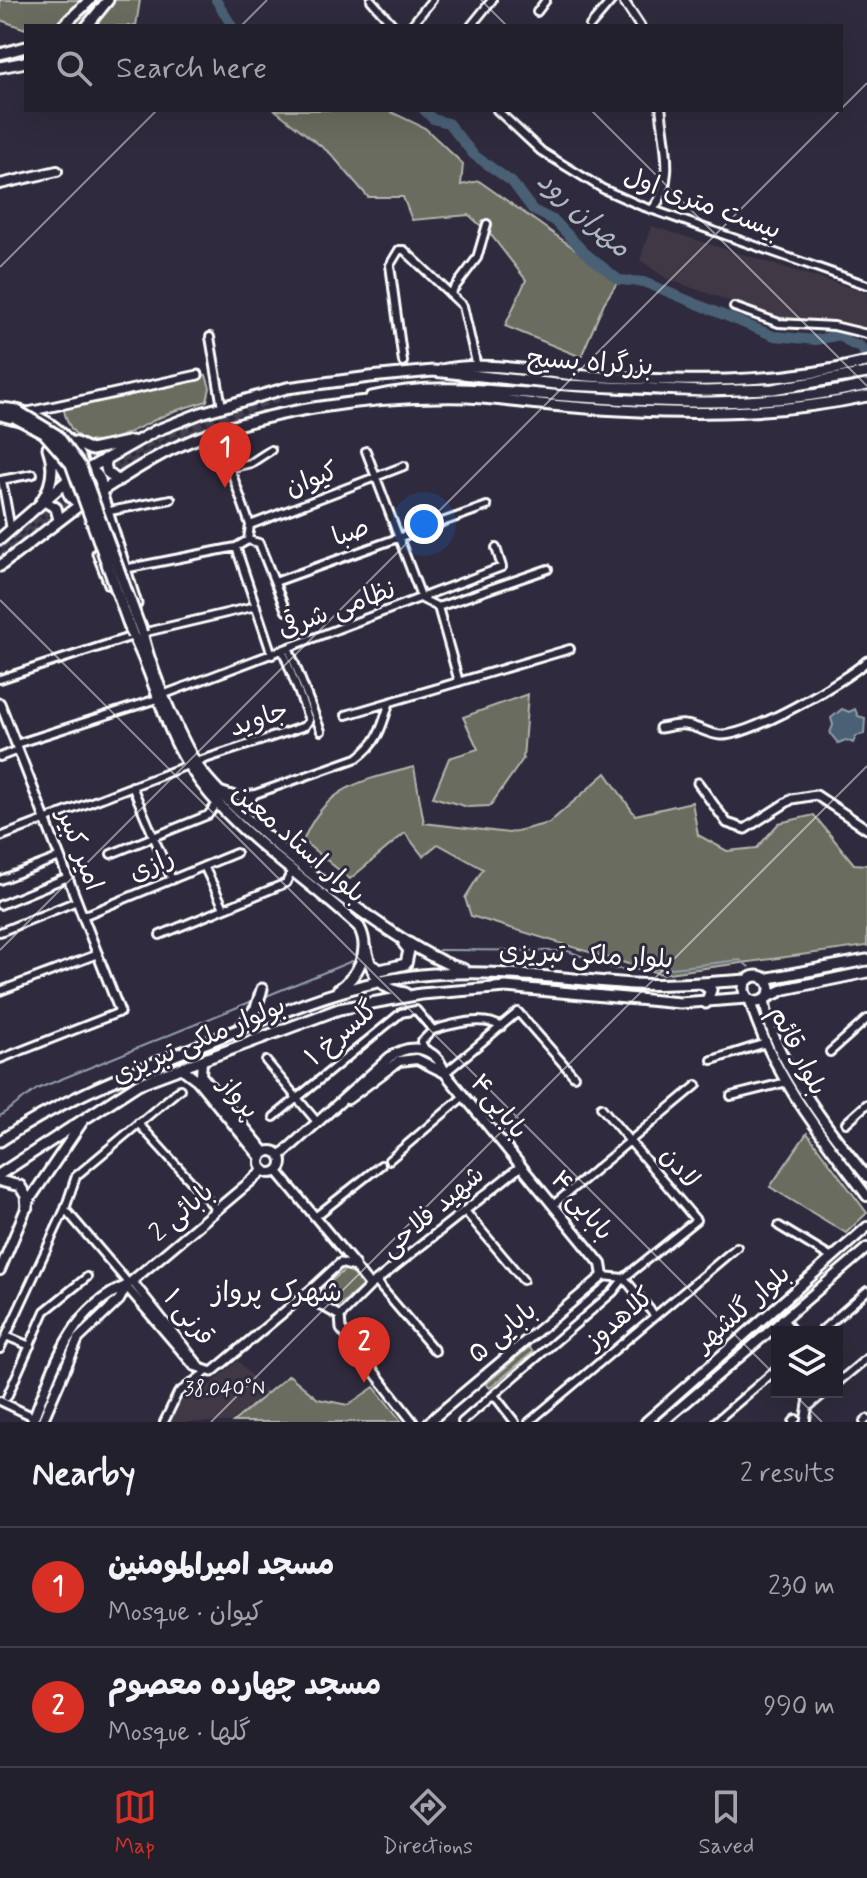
<!DOCTYPE html>
<html lang="en">
<head>
<meta charset="utf-8">
<style>
	:root { --surface:#23202e; --page:#2b2836; --text:#f1f3f6; --muted:#a3a3aa; --line:#403e4a; --accent:#d93025 }
	body { margin:0; font-family:Mynerve,"Playpen Sans Arabic",sans-serif; background:var(--page); color:var(--text) }
	.controls { position:absolute; right:24px; bottom:24px; display:grid; overflow:hidden; border-radius:0px; box-shadow:0 8px 32px #0002 }
	.controls button { width:72px; height:72px; display:grid; place-items:center; padding:0; border:0; border-bottom:2px solid var(--line); background:var(--surface); color:var(--text); font:40px sans-serif }
	.you { position:absolute; left:424px; top:524px; width:28px; height:28px; margin:-20px; border:6px solid #fff; border-radius:50%; background:#1a73e8; box-shadow:0 0 0 12px #1a73e833 }
	.badge { display:grid; place-items:center; width:52px; height:52px; border-radius:50%; background:var(--accent); color:#fff; font-size:26px; font-weight:700 }
	.pin { position:absolute; translate:-50% -66px; filter:drop-shadow(0 2px 4px #0008) }
	.pin::after { content:''; position:absolute; top:42px; width:28px; height:24px; background:inherit; clip-path:polygon(0 0,100% 0,50% 100%) }
	.list { margin:0; padding:0; list-style:none }
	h2 { display:flex; justify-content:space-between; align-items:center; height:104px; margin:0; padding:0 32px; font-size:34px }
	h2 small { font-size:26px; font-weight:400; color:var(--muted) }
	.list li { display:grid; grid-template-columns:52px 1fr auto; gap:24px; align-items:center; box-sizing:border-box; height:120px; padding:0 32px; border-top:2px solid var(--line) }
	.list b { display:block; font-size:30px; white-space:nowrap }
	.list p { margin:0; font-size:26px; white-space:nowrap; color:var(--muted) }
	.list em { font-size:26px; font-style:normal; color:var(--muted) }
	.icon { flex:none; width:44px; height:44px; fill:none; stroke:currentColor; stroke-width:2; stroke-linecap:round; stroke-linejoin:round }
	.map { position:relative; flex:none; width:867px; height:1422px; overflow:hidden }
	.search { position:absolute; background:var(--surface); box-shadow:0 8px 32px #0002; left:24px; right:24px; top:24px; height:88px; display:flex; align-items:center; gap:20px; box-sizing:border-box; padding:0 28px; border-radius:0px; color:var(--muted); font-size:30px }
	.sheet { height:344px; background:var(--surface) }
	nav { display:flex; justify-content:space-around; align-items:center; box-sizing:border-box; height:112px; border-top:2px solid var(--line); background:var(--surface); font-size:22px; color:var(--muted) }
	nav a { display:grid; justify-items:center; gap:4px }
	nav .on { color:var(--accent) }
	.map>svg:first-child { display:block }
	.built { fill:#413945 }
	.green { fill:#6a6c5e; stroke:#b4b6ae; stroke-width:2 }
	.water { fill:#496174; stroke:#92a0ac; stroke-width:2 }
	.lines { fill:none; stroke-linecap:round; stroke-linejoin:round }
	.stream { stroke:#92a0ac; stroke-width:2 }
	.river { stroke:#496174; stroke-width:10 }
	.trunk-tunnel { stroke:#443f50; stroke-width:9; stroke-dasharray:9 4.5; stroke-linecap:butt }
	.minor-casing { stroke:#fff; stroke-width:12 }
	.tertiary-casing { stroke:#fff; stroke-width:13 }
	.secondary-casing { stroke:#fff; stroke-width:14 }
	.primary-casing { stroke:#fff; stroke-width:15 }
	.trunk-casing { stroke:#fff; stroke-width:15 }
	.minor { stroke:#2f2a3d; stroke-width:6 }
	.tertiary { stroke:#2f2a3d; stroke-width:7 }
	.secondary { stroke:#2f2a3d; stroke-width:8 }
	.primary { stroke:#2f2a3d; stroke-width:9 }
	.trunk { stroke:#2f2a3d; stroke-width:9 }
	.primary-bridge-casing { stroke:#fff; stroke-width:15; stroke-linecap:butt }
	.primary-bridge { stroke:#2f2a3d; stroke-width:9 }
	.ticks { fill:none; stroke:#fff; stroke-width:2; stroke-opacity:0.45 }
	.labels { text-anchor:middle; dominant-baseline:central; stroke-width:6; stroke-linejoin:round; paint-order:stroke }
	.street-label { font-size:26px; fill:#fff; stroke:#2f2a3d }
	.water-label { font-size:28px; font-style:italic; fill:#adb8c0; stroke:#2f2a3d }
	.neighbourhood-label { font-size:28px; fill:#fff; stroke:#2f2a3d }
	.ticks-label { font-size:20px; text-anchor:middle; fill:#fff; stroke:#2f2a3d; stroke-width:6; stroke-linejoin:round; paint-order:stroke }
</style>
</head>
<body>
<div class="map">
<svg width="867" height="1422" viewBox="0 0 867 1422">
	<rect width="100%" height="100%" fill="#2f2a3d"/>
	<filter id="ink" filterUnits="userSpaceOnUse"><feTurbulence type="fractalNoise" baseFrequency=".0125" numOctaves="2"/><feDisplacementMap in="SourceGraphic" scale="16" xChannelSelector="R" yChannelSelector="G"/><feConvolveMatrix kernelMatrix="1 2 1 2 8 2 1 2 1" color-interpolation-filters="sRGB"/></filter>
	<g filter="url(#ink)">
		<path class="built" d="M651,226L867,293V329L844,323L781,319L667,279L640,260Z
			M238,1361L266,1392L230,1422H167L178,1396L191,1385L200,1393Z"/>
		<path class="green" d="M0,0H140L136,26H26V29L0,20Z
			M275,110H387L425,128L463,164L461,185L479,181L619,280L604,303L581,357L505,326L526,280L491,235L469,215L412,220L403,197H368L331,154Z
			M206,375L210,388L207,401C195,405 182,408 170,413C134,427 76,474 63,406Z
			M528,694L523,759L490,806L468,807L433,797L449,758L478,749L463,717Z
			M414,767L424,823L509,833L549,823L606,773L635,815L692,802L698,835L727,851L757,848L779,823L814,815L854,864L867,865V946L661,974L471,916L465,898L483,869L438,844L423,856L405,833L350,879L303,841C325,786 361,781 414,767Z
			M807,1133L867,1213L846,1233L770,1187Z
			M346,1269L358,1278L363,1286L334,1310L323,1303L320,1294L325,1286Z
			M529,1347L533,1352L490,1388L486,1384Z
			M289,1375L318,1399L348,1405L374,1387L402,1422H233Z"/>
		<path class="water" d="M842,709L849,712L855,709L858,716L865,718L864,734L856,736L853,743L846,740L838,743L830,733L833,725L831,718Z"/>
		<g class="lines">
			<path class="stream" d="M439,950L568,951L615,969H663L740,960L749,967
				M264,997L352,961
				M0,1116L37,1089L255,1000"/>
			<path class="river" d="M216,0L232,26
				M424,110L433,119L448,123L474,155L512,182L533,210L555,221L584,252L619,280L644,282L774,336L816,340L840,335L851,344L860,346L865,354"/>
			<path class="trunk-tunnel" d="M0,546L90,477L159,437L309,387
				M0,559C89,487 155,436 271,412"/>
			<g class="minor-casing">
				<path id="minor" d="M371,0L394,26
					M537,12L546,0
					M411,26L432,0
					M471,26L492,0
					M590,26L612,0
					M497,110L541,151L603,189L639,205L867,285
					M450,294L477,258L487,224
					M734,307L779,323L834,326L867,334
					M210,337L222,407
					M403,362L390,265L399,250H404L463,306L477,367
					M366,451L422,599L438,607L459,682
					M1,480L33,474
					M2,480L11,530
					M105,512L171,499
					M250,525L230,468L251,463L271,450
					M248,540L250,525L404,466
					M124,569L236,547
					M275,582L487,506
					M438,607L548,569
					M142,633L256,606
					M289,649L321,731
					M272,655L236,547L248,540L259,543L286,611
					M0,679L133,636
					M165,694L502,567L496,548
					M346,715L570,649
					M16,744L157,699
					M0,757L18,750
					M196,762L305,726L309,720L283,651
					M132,786L172,880
					M221,791L240,797L255,794L243,810L245,816
					M255,794L357,758C378,743 382,727 389,704
					M0,837L188,765
					M111,854L208,815L217,804
					M204,866L224,908
					M0,880L60,857
					M0,905L68,877
					M83,916L236,853
					M0,932L77,901
					M160,935L286,883L292,870
					M0,991L98,954
					M426,1051L421,1042L433,1030
					M830,1052L867,1019
					M0,1059L120,1012
					M712,1060L766,1043
					M266,1061L318,1123
					M445,1073L518,1012L574,1076
					M731,1096L787,1082
					M274,1117L401,1013L416,1010L433,1030C452,1024 484,1015 501,1027
					M138,1123L216,1209
					M846,1123L867,1104
					M389,1160L464,1096
					M553,1205L697,1085
					M65,1209L129,1284
					M465,1211L523,1280
					M315,1217L381,1165
					M779,1226L832,1258
					M603,1276L624,1278L655,1316
					M378,1284L435,1351
					M820,1332L867,1291
					M6,1336L30,1346
					M0,1349L65,1209L76,1176L180,1089
					M837,1383L867,1358
					M494,1395L515,1422
					M7,1397L45,1311L87,1277
					M0,1401L34,1417
					M807,1408L826,1392
					M164,1422L178,1393L205,1373
					M462,1422L613,1292L624,1278L696,1220L601,1107
					M529,1422L737,1247
					M715,1422L777,1369
					M793,1422L796,1419
					M864,1422L867,1419"/>
			</g>
			<g class="tertiary-casing">
				<path id="tertiary" d="M623,0L640,26
					M653,209C676,180 664,144 661,110
					M28,412L198,375
					M0,703L120,1012
					M660,728C668,727 677,724 685,725C697,726 708,734 720,735C750,737 845,681 867,661
					M698,783L727,823L745,829L792,799L816,795L867,829
					M277,1171L355,1265
					M340,1263L355,1267L370,1286L340,1316L319,1304L314,1287Z
					M132,1281L201,1368
					M126,1286L194,1366L212,1372L314,1287
					M370,1286L521,1166
					M340,1316L341,1329L413,1422
					M782,1319L793,1332
					M805,1422L810,1392"/>
			</g>
			<g class="secondary-casing">
				<path id="secondary" d="M0,184L57,171
					M765,1000C767,1051 834,1137 867,1177
					M750,1001C772,1075 821,1135 867,1196
					M202,1061L201,1075L265,1152
					M181,1068L197,1080L261,1158
					M348,1099L399,1061L417,1059L445,1073
					M260 1162a11 11 0 1 1 22 0a11 11 0 1 1-22 0Z
					M280,1156L390,1057C412,1042 436,1047 445,1073L601,1264L603,1276L429,1422
					M0,1270L30,1199L83,1121
					M32,1422C53,1370 69,1309 126,1286L264,1170
					M42,1422L78,1339L119,1300L126,1287
					M646,1422L867,1227
					M663,1422L867,1248"/>
			</g>
			<g class="primary-casing">
				<path id="primary" d="M63,26L90,0
					M87,26L108,0
					M0,54L26,47
					M0,67L26,62
					M0,408C39,410 71,432 85,469
					M0,415L19,420
					M74,442L91,450L132,441
					M51,447L69,479
					M101,492L136,604
					M41,502C52,486 55,467 48,448
					M98,553L110,584
					M141,626C147,662 176,730 195,762C227,814 406,956 463,969
					M130,630C154,672 162,723 188,764C230,832 302,873 359,927C372,951 358,976 338,990
					M366,949C372,973 378,989 405,993
					M370,964L380,970L406,964L409,950L404,944
					M744 989a13 13 0 1 1 26 0a13 13 0 1 1-26 0Z
					M764,979L867,960
					M701,983L711,990L706,1003
					M768,997L785,989L867,972
					M241,1027L256,1008L262,989
					M0,1141C66,1096 139,1070 213,1040C280,1013 349,982 421,975C493,968 562,979 633,984C671,986 710,982 748,980
					M0,1174L138,1084L339,1009L421,994L506,987L680,1003L747,998
					M0,1181L20,1186L26,1196L27,1207"/>
			</g>
			<g class="trunk-casing">
				<path id="trunk" d="M441,370C488,360 540,373 587,376C681,382 775,385 867,362
					M371,397C433,382 491,391 553,395C658,403 763,409 867,385
					M104,459L107,472L118,481
					M67 486a17 17 0 1 1 34 0a17 17 0 1 1-34 0Z
					M88,469L155,431L201,413L287,388L370,377L433,371L566,385L705,391L773,389L867,373
					M101,491C124,477 146,462 170,450C255,410 373,395 467,397C491,398 515,402 540,404C648,414 760,419 867,396
					M46,502L56,508L59,520
					M0,539L68,480
					M0,566L81,504"/>
			</g>
			<use href="#minor" class="minor"/>
			<use href="#tertiary" class="tertiary"/>
			<use href="#secondary" class="secondary"/>
			<use href="#primary" class="primary"/>
			<use href="#trunk" class="trunk"/>
			<g class="primary-bridge-casing">
				<path id="primary-bridge" d="M16,410L57,435L81,467L142,633
					M14,417L44,433L71,464L133,636"/>
			</g>
			<use href="#primary-bridge" class="primary-bridge"/>
		</g>
	</g>
	<path class="ticks" d="M481,0L507,26M241,26L267,0M841,109L867,83M591,110L867,386M0,267L157,110M0,600L777,1377M0,950L840,110M792,1392L822,1422M211,1422L867,766"/>
	<g class="labels">
		<g class="street-label">
			<text transform="translate(702 204) rotate(20)">بیست متری اول</text>
			<text transform="translate(590 363) rotate(4)">بزرگراه بسیج</text>
			<text transform="translate(312 480) rotate(-21)">کیوان</text>
			<text transform="translate(351 533) rotate(-20)">صبا</text>
			<text transform="translate(337 610) rotate(-20)">نظامی شرقی</text>
			<text transform="translate(259 720) rotate(-19)">جاوید</text>
			<text transform="translate(298 844) rotate(41)">بلوار استاد معین</text>
			<text transform="translate(79 850) rotate(69)">امیر کبیر</text>
			<text transform="translate(152 866) rotate(-23)">رازی</text>
			<text transform="translate(586 956) rotate(3)">بلوار ملکى تبریزى</text>
			<text transform="translate(342 1034) rotate(-40)">گلسرخ ۱</text>
			<text transform="translate(199 1041) rotate(-23)">بولوار ملکی تبریزی</text>
			<text transform="translate(797 1051) rotate(63)">بلوار قائم</text>
			<text transform="translate(238 1098) rotate(50)">پرواز</text>
			<text transform="translate(498 1107) rotate(51)">بابایی۴</text>
			<text transform="translate(679 1168) rotate(50)">لادن</text>
			<text transform="translate(581 1206) rotate(50)">بابایی ۴</text>
			<text transform="translate(433 1212) rotate(-40)">شهید فلاحی</text>
			<text transform="translate(182 1213) rotate(-40)">بابائی 2</text>
			<text transform="translate(743 1309) rotate(-41)">بلوار گلشهر</text>
			<text transform="translate(188 1318) rotate(51)">قرنی ۱</text>
			<text transform="translate(620 1319) rotate(-40)">کلاهدوز</text>
			<text transform="translate(503 1333) rotate(-40)">۵ بابایی</text>
		</g>
		<g class="water-label">
			<text transform="translate(583 215) rotate(42)">مهران رود</text>
		</g>
		<g class="neighbourhood-label">
			<text x="277" y="1293">شهرک پرواز</text>
		</g>
	</g>
	<g class="ticks-label">
		<text x="225" y="1395">38.040°N</text>
	</g>
</svg>
<div class="controls">
<button><svg class="icon" aria-label="layers" viewBox="0 0 24 24"><path d="M12 4l9 5-9 5-9-5zM3 14l9 5 9-5"/></svg></button>
</div>
<div class="you"></div>
<div class="pin badge" style="left:225px;top:488px">1</div>
<div class="pin badge" style="left:364px;top:1383px">2</div>
<div class="search"><svg class="icon" aria-label="search" viewBox="0 0 24 24"><circle cx="10" cy="10" r="6"/><path d="M15 15l6 6"/></svg>Search here</div>
</div>
<section class="sheet">
<h2>Nearby<small>2 results</small></h2>
<ul class="list">
<li><span class="badge">1</span><div><b>مسجد امیرالمومنین</b><p>Mosque · کیوان</p></div><em>230 m</em></li>
<li><span class="badge">2</span><div><b>مسجد چهارده معصوم</b><p>Mosque · گلها</p></div><em>990 m</em></li>
</ul>
</section>
<nav>
<a class="on"><svg class="icon" aria-label="map" viewBox="0 0 24 24"><path d="M3 6l6-2 6 2 6-2v14l-6 2-6-2-6 2zM9 4v14M15 6v14"/></svg>Map</a>
<a><svg class="icon" aria-label="directions" viewBox="0 0 24 24"><path d="M12 3l9 9-9 9-9-9zM9 14v-3h6M13 9l2 2-2 2"/></svg>Directions</a>
<a><svg class="icon" aria-label="saved" viewBox="0 0 24 24"><path d="M7 4h10v16l-5-4-5 4z"/></svg>Saved</a>
</nav>
</body>
</html>
